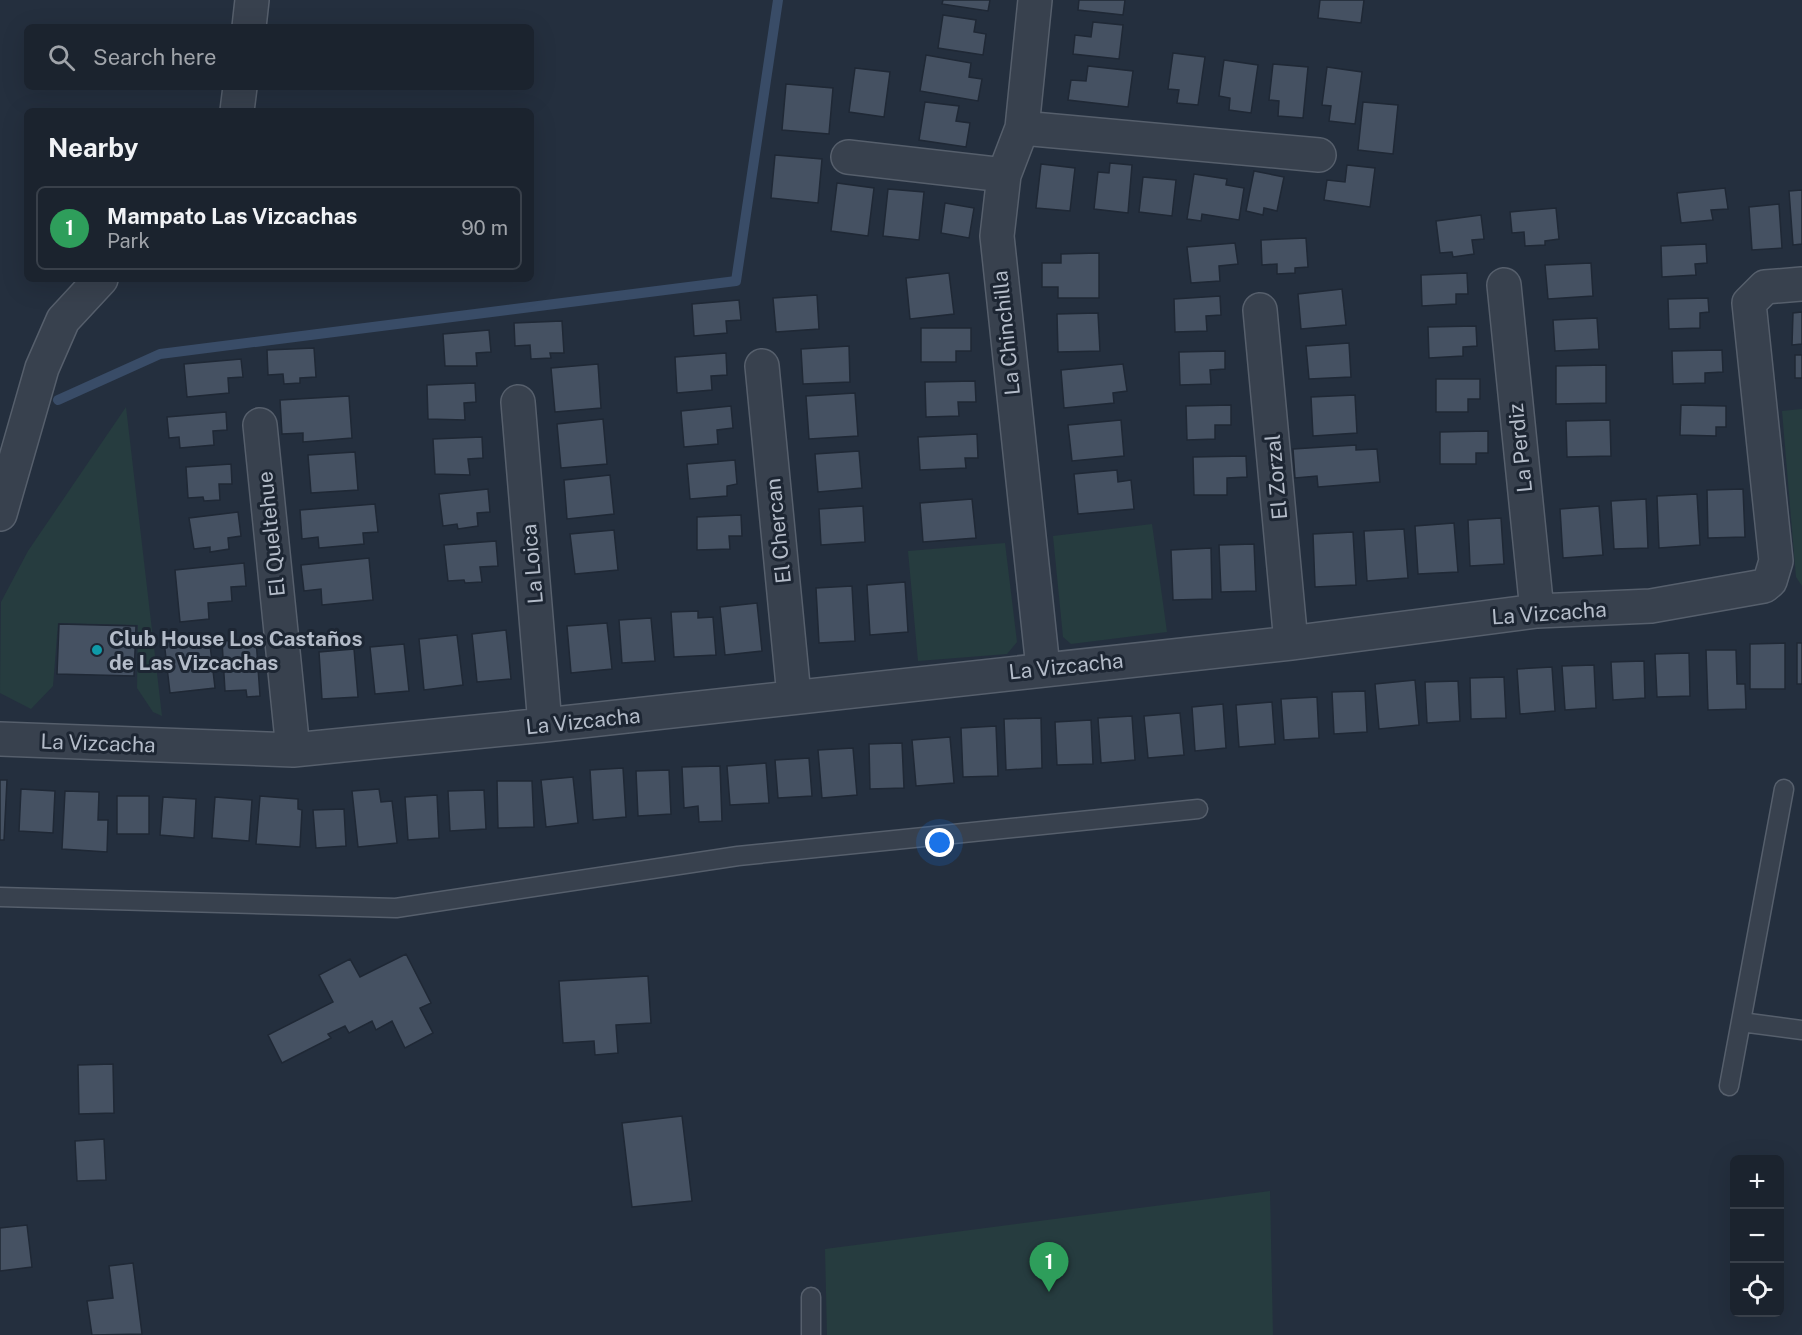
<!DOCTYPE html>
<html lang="en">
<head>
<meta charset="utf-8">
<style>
	:root { --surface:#1b232e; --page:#242b36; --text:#f1f3f6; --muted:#a0a4aa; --line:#39404a; --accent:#db2777 }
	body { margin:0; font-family:"Public Sans",sans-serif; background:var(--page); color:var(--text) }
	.controls { position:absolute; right:18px; bottom:18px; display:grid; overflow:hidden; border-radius:9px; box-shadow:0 6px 24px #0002 }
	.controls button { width:54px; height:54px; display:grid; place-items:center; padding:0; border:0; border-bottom:2px solid var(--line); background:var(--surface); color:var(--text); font:30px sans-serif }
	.you { position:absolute; left:940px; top:843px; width:21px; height:21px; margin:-15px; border:4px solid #fff; border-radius:50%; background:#1a73e8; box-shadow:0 0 0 9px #1a73e833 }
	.badge { display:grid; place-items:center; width:39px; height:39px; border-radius:50%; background:var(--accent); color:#fff; font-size:20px; font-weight:700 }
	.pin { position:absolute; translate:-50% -50px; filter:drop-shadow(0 2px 3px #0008) }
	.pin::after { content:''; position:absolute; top:32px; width:21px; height:18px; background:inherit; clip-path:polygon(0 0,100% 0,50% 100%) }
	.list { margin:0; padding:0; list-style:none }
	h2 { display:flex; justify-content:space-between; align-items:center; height:78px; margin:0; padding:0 24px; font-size:26px }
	h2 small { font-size:20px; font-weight:400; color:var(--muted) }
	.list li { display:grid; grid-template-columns:39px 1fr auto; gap:18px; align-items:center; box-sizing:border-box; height:84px; margin:0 12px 12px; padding:0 12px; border:2px solid var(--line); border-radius:9px }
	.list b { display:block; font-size:22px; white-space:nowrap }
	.list p { margin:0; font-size:20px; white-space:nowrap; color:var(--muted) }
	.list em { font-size:20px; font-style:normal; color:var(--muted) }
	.icon { flex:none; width:33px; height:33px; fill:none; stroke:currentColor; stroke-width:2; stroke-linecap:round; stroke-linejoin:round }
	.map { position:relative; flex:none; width:1802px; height:1335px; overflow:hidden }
	.search { position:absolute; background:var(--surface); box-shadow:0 6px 24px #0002; left:24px; top:24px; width:510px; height:66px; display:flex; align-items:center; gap:15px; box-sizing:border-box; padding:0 21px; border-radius:9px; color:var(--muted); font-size:22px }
	.panel { position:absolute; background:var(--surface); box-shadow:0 6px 24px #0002; left:24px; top:108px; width:510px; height:174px; border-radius:9px }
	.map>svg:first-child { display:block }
	.green { fill:#263c3f }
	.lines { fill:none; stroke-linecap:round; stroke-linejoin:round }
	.stream { stroke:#394c67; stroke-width:10 }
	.building { fill:#455162; stroke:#1f2835; stroke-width:1.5 }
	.lane-casing { stroke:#565f6c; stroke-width:21 }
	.street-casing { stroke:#565f6c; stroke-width:36 }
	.lane { stroke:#38414e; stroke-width:18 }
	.street { stroke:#38414e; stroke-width:33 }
	.culture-dot { fill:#0f9aa8; stroke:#1d2633; stroke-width:2 }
	.labels { text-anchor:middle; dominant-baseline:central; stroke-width:6; stroke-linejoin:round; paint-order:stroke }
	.street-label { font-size:21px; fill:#b4bcc9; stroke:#1d2633 }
	.poi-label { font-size:21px; font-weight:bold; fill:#b4bcc9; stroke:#1d2633; text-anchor:start }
</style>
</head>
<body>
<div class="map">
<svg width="1802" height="1335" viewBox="0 0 1802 1335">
	<rect width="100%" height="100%" fill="#242f3e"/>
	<path class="green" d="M126,407L162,716L153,712L137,688L138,625L58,623L53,686L31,709L0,693L1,602L28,551Z
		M1802,409V586L1796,577L1782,411Z
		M1152,524L1167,632L1071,644L1063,637L1053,536Z
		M1005,543L1017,642L1007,654L918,661L908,551Z
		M1270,1191L1273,1335H827L825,1249Z"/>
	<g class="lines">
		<path class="stream" d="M58,400L160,354L736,281L778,0"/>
	</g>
	<path class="building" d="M943,0H990L988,11L942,4Z
		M1079,0H1125L1123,15L1078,10Z
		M1320,0H1364L1361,23L1318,18Z
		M943,15L976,20L974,32L986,34L983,55L938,48Z
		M1093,22L1123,25L1119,59L1073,54L1075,35L1091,37Z
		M1173,53L1205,57L1198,105L1177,103L1179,90L1168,89Z
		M926,55L971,63L969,77L982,79L978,101L920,91Z
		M1224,60L1258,65L1251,113L1229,110L1230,98L1219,96Z
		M1273,64L1308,67L1303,118L1278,116L1279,101L1269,100Z
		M1088,66L1133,71L1128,107L1068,100L1071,80L1086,81Z
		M1327,67L1362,72L1355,124L1329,121L1331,106L1322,105Z
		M855,68L890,72L884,117L849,112Z
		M786,84L833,88L829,134L782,130Z
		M925,102L959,106L956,121L970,123L966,147L919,140Z
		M1363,102L1398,105L1393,154L1358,150Z
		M775,155L822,159L818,203L771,198Z
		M1110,163L1132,165L1128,213L1094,209L1098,172L1109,173Z
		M1041,164L1075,168L1070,211L1036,208Z
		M1347,165L1375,168L1370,207L1324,200L1327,180L1345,182Z
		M1254,171L1284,177L1277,211L1264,208L1263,215L1246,211Z
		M1194,174L1227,179L1226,185L1244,188L1239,220L1202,214L1201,221L1187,219Z
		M1143,177L1176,180L1172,216L1139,212Z
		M837,183L874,188L868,236L831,231Z
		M1725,188L1728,209L1711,210L1713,220L1681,223L1677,193Z
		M888,189L924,192L919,240L883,236Z
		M1802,190V244L1793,245L1789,191Z
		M945,203L974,208L969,238L941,233Z
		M1779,204L1782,248L1752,250L1749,207Z
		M1556,208L1559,239L1545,241V245L1525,246L1524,232L1512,233L1510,212Z
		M1481,215L1484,239L1472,240L1474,254L1453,257L1452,252L1440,253L1436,221Z
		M1306,238L1308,267L1295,268V273L1277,274V264L1262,265L1261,240Z
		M1235,243L1238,264L1219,266L1220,281L1191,283L1187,247Z
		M1706,244L1707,263L1695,264L1696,275L1662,277L1661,246Z
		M1099,253V298H1058V287H1042V263H1061V254Z
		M1591,263L1593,296L1548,299L1545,265Z
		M949,273L954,314L910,319L906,278Z
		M1467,273L1468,294H1456V304L1422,306L1421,275Z
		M1342,289L1346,325L1301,329L1298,294Z
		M817,295L819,329L776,332L773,298Z
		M1220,296L1221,315L1206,316L1207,331L1175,332L1174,299Z
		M1708,298L1709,312L1700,313V328L1669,329L1668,299Z
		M739,300L741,320L726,321L727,333L694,336L692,304Z
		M1802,312V344L1792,345L1793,313Z
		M1098,313L1100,351L1058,352L1057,314Z
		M1597,318L1599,349L1555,351L1553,320Z
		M562,321L564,353H550L551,358L531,359L530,345L515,346L514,323Z
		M1476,326L1477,346L1463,347V356L1429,358L1428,327Z
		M921,328H971V351H956V362H921Z
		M489,330L491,352L476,353L477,366H445L443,334Z
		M1349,343L1351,377L1309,379L1306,346Z
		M849,346L850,382L803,384L801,349Z
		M314,348L316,377L300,378V383L284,384L283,374L268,375L267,350Z
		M1722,350L1723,372L1705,373V383L1673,384L1672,351Z
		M1225,351V369L1210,370L1211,384L1180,385L1179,352Z
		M726,353L727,375L711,376L712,390L677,393L675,357Z
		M1795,355H1802V378H1795Z
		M241,359L243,377L228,378L229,393L187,397L184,364Z
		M598,364L601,408L555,412L551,368Z
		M1123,364L1127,391L1113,393L1114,403L1064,408L1061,370Z
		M1606,365V403L1556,404V366Z
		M1436,379H1480V399H1468V412H1436Z
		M975,381L976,402H958L959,416L926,417L925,382Z
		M475,383L476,402L464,403L465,420L428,419L427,385Z
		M855,393L858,436L809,439L806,396Z
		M1355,395L1357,433L1313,436L1311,397Z
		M349,396L352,438L303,442V433L282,434L280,400Z
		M1231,405V425H1215V439L1187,440L1186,406Z
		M1681,405L1726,406V427H1716V436L1680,435Z
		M731,406L733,428L717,430L718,444L684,447L681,411Z
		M226,412L227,430L213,431L214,445L180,448L179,437L169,438L167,417Z
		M603,419L607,464L561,468L557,424Z
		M1121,420L1124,456L1072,461L1068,425Z
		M1610,420L1611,456L1567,457L1566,421Z
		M1488,431V453H1476V464H1440V432Z
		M977,434L978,458H965L966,468L920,470L918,437Z
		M482,437L483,458L468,459L470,475L435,474L433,439Z
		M1356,445V450L1377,449L1380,482L1318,487L1317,476L1295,478L1293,449Z
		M859,451L862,488L818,492L815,454Z
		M355,452L358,490L311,493L308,455Z
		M1246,456L1247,477L1227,478V495H1194L1193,457Z
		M735,460L737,484L727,486V496L690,499L687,464Z
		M231,464L232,484H219L220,500L204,501L203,497L188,498L186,467Z
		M1117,470L1118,482L1131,480L1134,509L1078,514L1074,474Z
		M610,475L614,514L567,519L564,480Z
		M488,489L490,512L477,513L478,526L458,529L457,524L443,526L439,494Z
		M1743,489L1745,537L1708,538L1707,490Z
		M1697,494L1700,545L1659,548L1657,496Z
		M972,499L976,538L923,542L920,503Z
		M1646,499L1648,548L1614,549L1611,501Z
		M375,504L378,532L363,533L364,544L319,548L318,537L302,539L300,510Z
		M863,506L865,542L821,545L819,509Z
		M1599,506L1603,555L1563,558L1560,509Z
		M238,512L241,536L228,538L229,549L210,552V547L194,549L189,518Z
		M741,515L742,536H729L730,549L697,550V517Z
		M1501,518L1504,564L1470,566L1468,520Z
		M1454,523L1458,572L1418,574L1415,526Z
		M1404,529L1408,578L1367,581L1364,531Z
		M614,530L618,570L575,574L570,534Z
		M1353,532L1356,585L1315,587L1313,534Z
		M496,541L498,566L480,567L482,582L465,583L464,580L448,581L444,545Z
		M1254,544L1256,591L1221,592L1219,545Z
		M1211,548L1212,599L1173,600L1171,550Z
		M369,558L373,600L322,605L321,589L304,591L301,565Z
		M244,563L246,586L231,587L232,601L208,603L209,619L180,622L175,570Z
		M905,582L908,632L870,635L867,585Z
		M852,586L855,641L819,643L816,588Z
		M757,603L762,651L725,655L720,607Z
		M698,611V618L713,617L716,655L674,657L671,612Z
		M651,618L655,661L622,663L619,620Z
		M607,623L612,669L571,673L567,626Z
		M59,624L136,626L134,676L57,674Z
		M506,630L511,679L477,682L472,634Z
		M457,635L463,685L424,690L419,639Z
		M209,636L215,688L170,693L164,641Z
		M256,639L260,696L247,697L246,690L225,691L222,641Z
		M1785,643V689H1750V644Z
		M1797,643H1802V684H1797Z
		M404,644L409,691L375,694L370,647Z
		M354,649L358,697L322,699L319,652Z
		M1706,650H1736L1737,684H1745L1746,709L1708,710Z
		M1689,653L1690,696L1657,697L1655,654Z
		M1644,661L1645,698L1613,700L1611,662Z
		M1594,665L1596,708L1565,710L1562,666Z
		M1552,667L1555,711L1520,714L1517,669Z
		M1504,677L1506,718L1471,719L1470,678Z
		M1415,680L1419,725L1379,729L1375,684Z
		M1458,681L1460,721L1427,723L1425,682Z
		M1365,691L1367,732L1334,734L1332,692Z
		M1317,697L1319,738L1284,740L1281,699Z
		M1272,702L1275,744L1239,747L1236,705Z
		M1223,704L1226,748L1195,751L1192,707Z
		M1180,713L1184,755L1148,758L1144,716Z
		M1132,716L1135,760L1101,763L1098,718Z
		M1041,718L1042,768L1006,770L1004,719Z
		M1091,720L1093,764L1057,765L1055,722Z
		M996,726L998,776L963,777L961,728Z
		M950,737L954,783L916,786L912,740Z
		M902,743L904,788L870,789L869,744Z
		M853,748L857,795L822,798L818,750Z
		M809,758L812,796L778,798L775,760Z
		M766,763L769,803L730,805L727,766Z
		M720,766L722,821L699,822L698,806L684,808L682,767Z
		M623,768L626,817L593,820L590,770Z
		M669,770L671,814L638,816L636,771Z
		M573,777L578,823L546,827L541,780Z
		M0,780H7L4,840H0Z
		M497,781H532L534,827L498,828Z
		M21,789L55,791L53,833L19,831Z
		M379,789L381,802L392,801L397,843L358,847L352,791Z
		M484,790L486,829L450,831L448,791Z
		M65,791L99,792L98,820H108L107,852L62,849Z
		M437,795L439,838L408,840L405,797Z
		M117,796H149V834H117Z
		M260,796L298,799V809L302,810L300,847L256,844Z
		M163,797L196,799L194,838L160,835Z
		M215,797L252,800L249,841L212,838Z
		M344,809L346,846L316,848L313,810Z
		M406,954L431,1003L420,1008L433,1033L405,1048L392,1021L376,1030L372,1021L349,1033L345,1026L328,1034L331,1038L282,1063L268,1035L333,1002L319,975L350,959L360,977Z
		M648,976L651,1023L616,1025L618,1053L595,1055L594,1041L563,1043L559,981Z
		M113,1064L114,1113L79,1114L78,1065Z
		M682,1116L692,1201L632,1207L622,1123Z
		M104,1139L106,1180L77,1181L75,1141Z
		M27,1225L32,1267L0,1271V1228Z
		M133,1263L142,1334L92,1335L87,1301L113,1298L109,1266Z"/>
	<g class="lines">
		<g class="lane-casing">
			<path id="lane" d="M0,897L396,908L738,856L1198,809
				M1741,1022L1802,1030
				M1729,1086L1784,789
				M811,1297V1335"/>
		</g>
		<g class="street-casing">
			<path id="street" d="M1035,0L1022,128L1004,175L997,236L1043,668
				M249,27L252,0
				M237,111L240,87
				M1022,128L1319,155
				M848,157L1004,175
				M1504,285L1537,611
				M1260,310L1291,643
				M762,366L794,696
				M518,402L545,725
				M260,425L293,750
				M0,514L42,368L63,320L101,279
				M0,739L293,750L545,725L1291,643L1537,611L1651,606L1764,586L1770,581L1776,561L1749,303L1765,287L1802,284"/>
		</g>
		<use href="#lane" class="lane"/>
		<use href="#street" class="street"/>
	</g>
	<circle class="culture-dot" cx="97" cy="650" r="6"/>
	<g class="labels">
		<g class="street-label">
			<text transform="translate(1006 333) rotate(-96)">La Chinchilla</text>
			<text transform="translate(1520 448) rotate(-96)">La Perdiz</text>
			<text transform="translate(1276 477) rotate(-95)">El Zorzal</text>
			<text transform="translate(778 531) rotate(-96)">El Chercan</text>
			<text transform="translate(271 534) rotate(-96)">El Queltehue</text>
			<text transform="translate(532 564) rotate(-95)">La Loica</text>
			<text transform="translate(1549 613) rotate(-4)">La Vizcacha</text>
			<text transform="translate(1066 666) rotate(-6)">La Vizcacha</text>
			<text transform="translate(583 721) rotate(-6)">La Vizcacha</text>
			<text transform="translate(98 743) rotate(2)">La Vizcacha</text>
		</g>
		<g class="poi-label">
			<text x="109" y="638">Club House Los Castaños<tspan x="109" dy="24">de Las Vizcachas</tspan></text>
		</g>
	</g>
</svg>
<div class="controls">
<button>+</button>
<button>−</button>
<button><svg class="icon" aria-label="locate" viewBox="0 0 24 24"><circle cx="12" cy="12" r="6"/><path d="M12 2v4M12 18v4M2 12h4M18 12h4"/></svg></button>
</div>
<div class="you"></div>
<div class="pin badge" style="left:1049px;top:1292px;background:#2e9e5b">1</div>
<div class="search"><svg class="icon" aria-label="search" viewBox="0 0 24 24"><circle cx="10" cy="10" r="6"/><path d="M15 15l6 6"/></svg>Search here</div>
<section class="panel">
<h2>Nearby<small></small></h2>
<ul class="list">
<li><span class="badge" style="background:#2e9e5b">1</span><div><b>Mampato Las Vizcachas</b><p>Park</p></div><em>90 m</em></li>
</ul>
</section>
</div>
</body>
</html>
